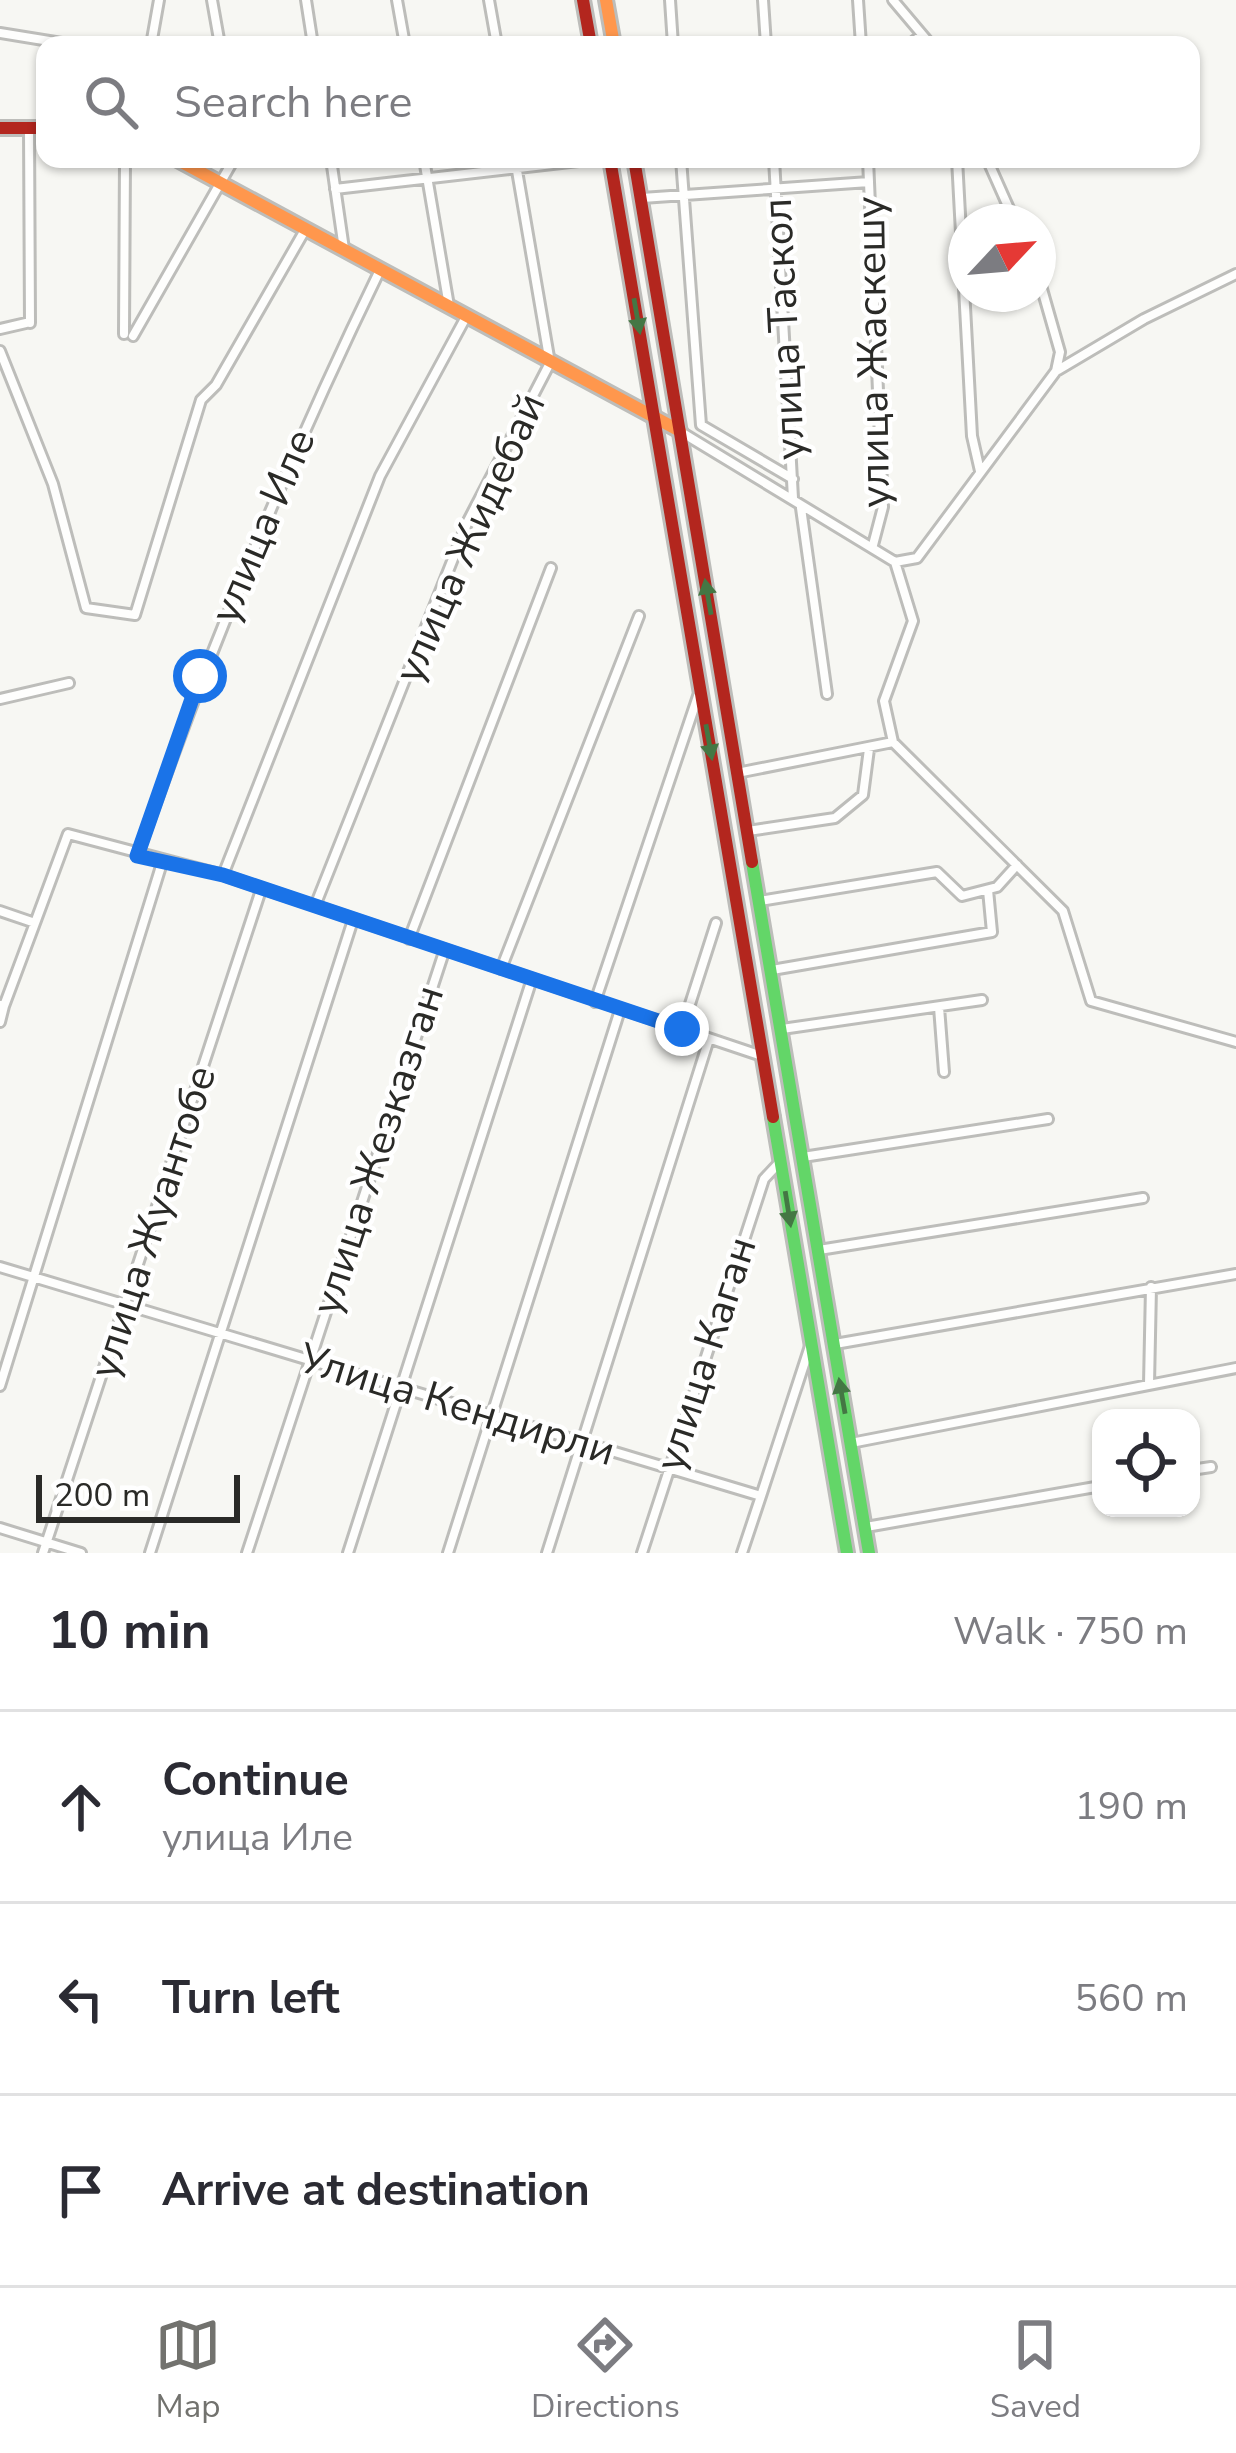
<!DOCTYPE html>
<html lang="en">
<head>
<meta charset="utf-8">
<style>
	:root { --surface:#fff; --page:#f7f7f7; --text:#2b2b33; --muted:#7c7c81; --line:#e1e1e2; --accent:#72726e }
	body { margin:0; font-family:"Nunito Sans",sans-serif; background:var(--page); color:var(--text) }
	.controls { position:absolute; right:36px; bottom:36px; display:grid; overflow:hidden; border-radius:24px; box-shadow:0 3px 9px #0004 }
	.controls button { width:108px; height:108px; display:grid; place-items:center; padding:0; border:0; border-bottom:3px solid var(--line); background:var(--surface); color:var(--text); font:60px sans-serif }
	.compass { position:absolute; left:948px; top:204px; width:108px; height:108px; border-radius:50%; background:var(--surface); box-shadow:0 3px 9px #0004; rotate:64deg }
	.scale { position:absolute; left:36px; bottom:30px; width:204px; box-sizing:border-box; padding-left:12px; border:6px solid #2a2a27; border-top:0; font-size:33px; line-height:42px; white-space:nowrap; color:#2a2a27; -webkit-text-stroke:9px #fff; paint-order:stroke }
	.stop { position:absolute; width:36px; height:36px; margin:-27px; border:9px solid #1a73e8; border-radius:50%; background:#fff }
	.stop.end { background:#1a73e8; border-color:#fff; box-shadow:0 3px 12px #0008 }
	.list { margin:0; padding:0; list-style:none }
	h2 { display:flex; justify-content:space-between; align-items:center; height:156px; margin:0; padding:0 48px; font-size:51px }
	h2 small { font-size:39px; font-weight:400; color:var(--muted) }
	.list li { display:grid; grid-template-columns:78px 1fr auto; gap:36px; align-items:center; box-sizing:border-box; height:192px; padding:0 48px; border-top:3px solid var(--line) }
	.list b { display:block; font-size:45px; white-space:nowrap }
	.list p { margin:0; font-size:39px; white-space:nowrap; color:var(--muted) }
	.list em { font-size:39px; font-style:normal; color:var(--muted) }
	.icon { flex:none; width:66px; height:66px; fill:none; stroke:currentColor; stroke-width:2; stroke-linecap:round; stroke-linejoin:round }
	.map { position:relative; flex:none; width:1236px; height:1553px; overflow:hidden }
	.search { position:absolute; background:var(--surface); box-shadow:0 3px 9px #0004; left:36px; right:36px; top:36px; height:132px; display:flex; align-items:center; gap:30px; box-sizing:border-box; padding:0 42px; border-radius:24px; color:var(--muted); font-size:45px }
	.sheet { height:732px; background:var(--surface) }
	nav { display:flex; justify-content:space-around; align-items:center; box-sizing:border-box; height:168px; border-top:3px solid var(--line); background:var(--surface); font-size:33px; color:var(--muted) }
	nav a { display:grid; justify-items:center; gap:6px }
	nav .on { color:var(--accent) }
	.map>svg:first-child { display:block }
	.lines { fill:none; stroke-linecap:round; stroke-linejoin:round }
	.street-casing { stroke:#bdbdba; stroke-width:14 }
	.fast-casing { stroke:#bdbdba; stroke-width:18 }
	.slow-casing { stroke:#bdbdba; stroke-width:18 }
	.jam-casing { stroke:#bdbdba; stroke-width:18 }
	.street { stroke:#fefefd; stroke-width:8 }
	.fast { stroke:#63d668; stroke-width:12 }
	.slow { stroke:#ff974d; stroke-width:12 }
	.jam { stroke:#b3261e; stroke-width:12 }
	.oneway { fill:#474 }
	.route { stroke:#1a73e8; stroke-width:15 }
	.labels { text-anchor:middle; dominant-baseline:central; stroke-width:9; stroke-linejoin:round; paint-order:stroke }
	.street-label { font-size:42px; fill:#2a2a27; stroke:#fff }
</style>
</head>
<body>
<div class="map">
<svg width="1236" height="1553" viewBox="0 0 1236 1553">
	<rect width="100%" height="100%" fill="#f7f7f3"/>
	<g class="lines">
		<g class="street-casing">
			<path id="street" d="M212,0L220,45
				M306,0L313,45
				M397,0L405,45
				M489,0L497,45
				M670,0L673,45
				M763,0L766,45
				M858,0L861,45
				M893,0L931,45
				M0,33L74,45
				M151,45L159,0
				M909,45L922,35
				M29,128L30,323
				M331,159L344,249
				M424,159L449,306
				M681,159L701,425L793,479
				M774,159L793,498
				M868,159L883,507L873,545
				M957,159L972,436L980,471
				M987,159L1015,222
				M335,189L596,159
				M642,198L869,182
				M0,329L26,323
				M124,334L125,159
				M133,336L234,159
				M0,351L53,484L86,608L135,615L201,400L216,385L305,230
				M1058,370L1144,319L1236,274
				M681,432L895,562L917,558L1056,371L1060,352L1038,275
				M801,508L827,694
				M895,562L913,621L884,701L893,742L1063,911L1091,1001L1236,1042
				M0,699L69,683
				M737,773L893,742
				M748,831L835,818L863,795L869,749
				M137,856C207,656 287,461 380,270
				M223,875L380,476L466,317
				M760,901L937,872L962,896L997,887L1017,865
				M315,906L468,521L550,363L515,159
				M0,911L35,923L68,834L223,875L762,1056
				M409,939L551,568
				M501,969L639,616
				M772,970L992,932L988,890
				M595,1002L698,696
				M0,1005L4,1006L35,923
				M939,1007L944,1072
				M0,1022L4,1006
				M682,1029L716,923
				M782,1029L982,1000
				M803,1157L1048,1119
				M819,1250L1143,1198
				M0,1267L761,1496L810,1346
				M835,1344L1236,1274
				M1149,1384L1151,1287
				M0,1386L162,863
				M851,1443L1236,1368
				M1191,1470L1211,1467
				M866,1527L1101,1486
				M0,1528L81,1553
				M43,1553L261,890
				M150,1553L353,920
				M247,1553L444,952
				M348,1553L531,982
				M448,1553L620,1010
				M547,1553L709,1039
				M642,1553L764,1179L779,1163
				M742,1553L761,1496"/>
		</g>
		<g class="fast-casing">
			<path id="fast" d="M752,862L869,1553
				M773,1117L847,1553"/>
		</g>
		<g class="slow-casing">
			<path id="slow" d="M606,0L614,45
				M176,159L680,431"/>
		</g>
		<g class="jam-casing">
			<path id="jam" d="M583,0L591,45
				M0,128H45
				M610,159L773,1117
				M634,159L752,862"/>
		</g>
		<use href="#street" class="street"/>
		<use href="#fast" class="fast"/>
		<use href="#slow" class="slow"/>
		<use href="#jam" class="jam"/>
	</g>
	<defs><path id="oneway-solid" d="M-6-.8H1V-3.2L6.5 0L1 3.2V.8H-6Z" transform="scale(3)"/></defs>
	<g class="oneway">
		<use href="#oneway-solid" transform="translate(637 316) rotate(80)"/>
		<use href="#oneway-solid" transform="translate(708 597) rotate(-100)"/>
		<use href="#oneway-solid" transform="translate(709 742) rotate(80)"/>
		<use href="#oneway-solid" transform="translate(788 1209) rotate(81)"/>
		<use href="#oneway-solid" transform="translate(842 1396) rotate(-100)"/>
	</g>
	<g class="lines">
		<path class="route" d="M200,676L137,856L223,875L682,1029"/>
	</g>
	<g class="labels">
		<g class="street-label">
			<text transform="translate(784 329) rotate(-93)">улица Таскол</text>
			<text transform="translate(873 352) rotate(-91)">улица Жаскешу</text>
			<text transform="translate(263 526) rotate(-67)">улица Иле</text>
			<text transform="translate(470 538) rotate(-66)">улица Жидебай</text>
			<text transform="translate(378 1150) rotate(-72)">улица Жезказган</text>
			<text transform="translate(153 1222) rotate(-72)">улица Жуантобе</text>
			<text transform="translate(706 1354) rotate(-72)">улица Каган</text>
			<text transform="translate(457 1405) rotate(17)">Улица Кендирли</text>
		</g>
	</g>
</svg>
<div class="controls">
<button><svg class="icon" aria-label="locate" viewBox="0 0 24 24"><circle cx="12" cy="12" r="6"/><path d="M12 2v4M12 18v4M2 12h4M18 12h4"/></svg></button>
</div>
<svg class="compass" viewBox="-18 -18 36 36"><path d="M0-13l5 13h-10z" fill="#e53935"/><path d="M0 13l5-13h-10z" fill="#7c7c81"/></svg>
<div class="scale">200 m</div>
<div class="stop" style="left:200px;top:676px"></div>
<div class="stop end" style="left:682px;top:1029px"></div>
<div class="search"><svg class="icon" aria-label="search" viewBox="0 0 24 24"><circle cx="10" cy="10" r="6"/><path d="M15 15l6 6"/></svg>Search here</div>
</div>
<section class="sheet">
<h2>10 min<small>Walk · 750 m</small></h2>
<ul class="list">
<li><svg class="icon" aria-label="ahead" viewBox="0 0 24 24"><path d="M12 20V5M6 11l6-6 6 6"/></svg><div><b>Continue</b><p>улица Иле</p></div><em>190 m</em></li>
<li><svg class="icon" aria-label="left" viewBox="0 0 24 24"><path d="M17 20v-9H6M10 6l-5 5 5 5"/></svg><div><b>Turn left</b></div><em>560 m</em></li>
<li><svg class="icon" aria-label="arrive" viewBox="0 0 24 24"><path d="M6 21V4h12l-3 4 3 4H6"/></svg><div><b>Arrive at destination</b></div></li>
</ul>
</section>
<nav>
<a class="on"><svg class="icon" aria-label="map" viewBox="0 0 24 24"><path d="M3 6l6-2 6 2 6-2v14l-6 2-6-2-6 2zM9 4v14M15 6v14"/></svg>Map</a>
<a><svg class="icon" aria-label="directions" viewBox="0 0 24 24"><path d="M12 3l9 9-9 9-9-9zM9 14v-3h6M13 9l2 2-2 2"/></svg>Directions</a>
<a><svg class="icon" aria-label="saved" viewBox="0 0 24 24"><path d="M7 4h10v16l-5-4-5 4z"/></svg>Saved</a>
</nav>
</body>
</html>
